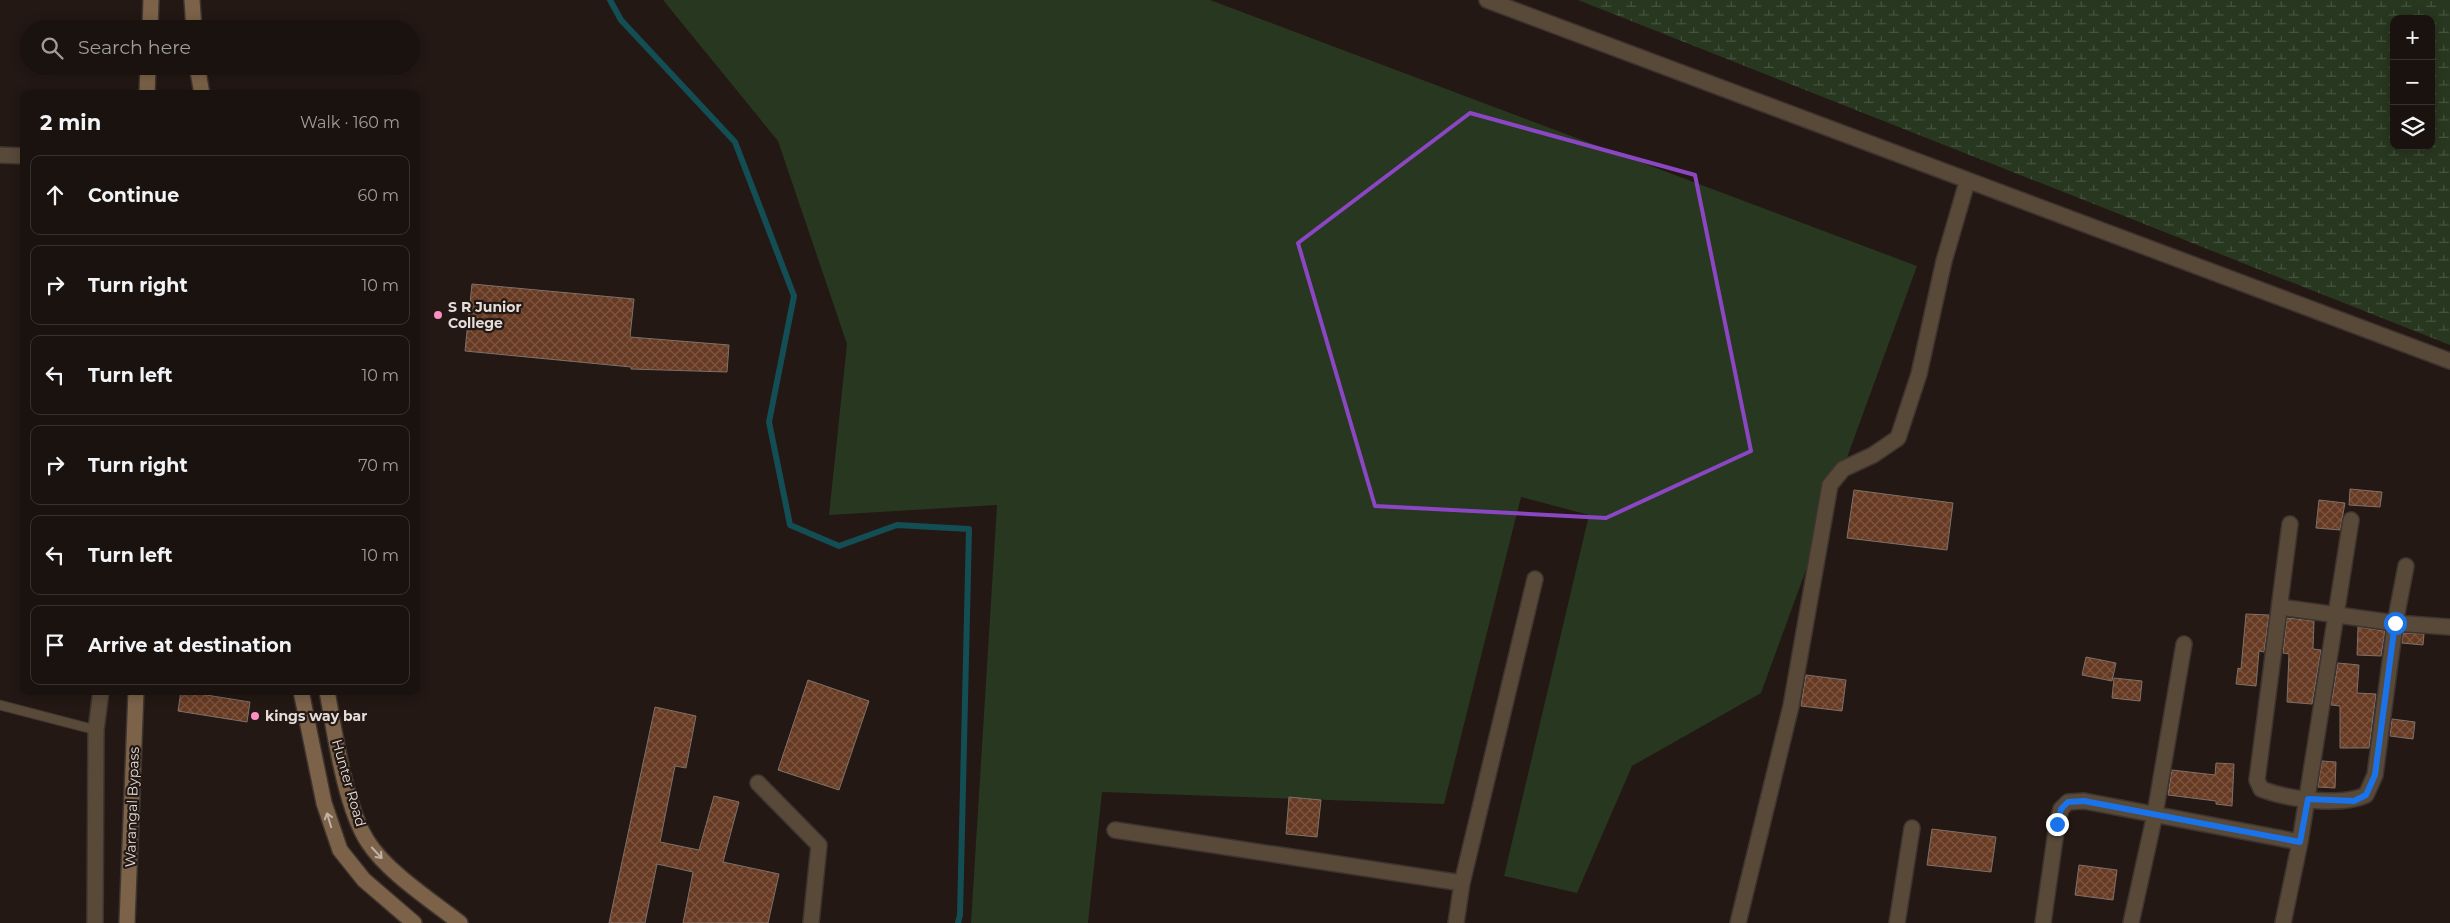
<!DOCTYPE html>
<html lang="en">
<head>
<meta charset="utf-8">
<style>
	:root { --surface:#1a120e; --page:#27201c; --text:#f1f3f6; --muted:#9f9e9e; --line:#38322e }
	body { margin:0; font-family:Montserrat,sans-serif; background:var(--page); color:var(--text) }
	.controls { position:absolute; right:15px; top:15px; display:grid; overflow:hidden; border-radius:10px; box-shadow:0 2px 12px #0003 }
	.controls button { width:45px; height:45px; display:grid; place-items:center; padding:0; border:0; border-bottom:1px solid var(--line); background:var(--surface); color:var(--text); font:25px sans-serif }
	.stop { position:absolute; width:15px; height:15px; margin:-11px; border:4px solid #1a73e8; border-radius:50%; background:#fff }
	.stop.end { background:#1a73e8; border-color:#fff; box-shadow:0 1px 5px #0008 }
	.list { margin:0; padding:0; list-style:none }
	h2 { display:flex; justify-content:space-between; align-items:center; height:65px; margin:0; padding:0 20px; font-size:21px }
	h2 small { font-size:16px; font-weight:400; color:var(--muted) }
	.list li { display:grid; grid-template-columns:32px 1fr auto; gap:15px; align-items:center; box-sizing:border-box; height:80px; margin:0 10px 10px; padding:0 10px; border:1px solid var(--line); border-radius:10px }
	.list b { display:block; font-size:19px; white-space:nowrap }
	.list em { font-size:16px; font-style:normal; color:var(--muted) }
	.icon { flex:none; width:28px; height:28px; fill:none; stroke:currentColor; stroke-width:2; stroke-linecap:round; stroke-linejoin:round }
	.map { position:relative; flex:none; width:2450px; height:923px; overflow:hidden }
	.search { position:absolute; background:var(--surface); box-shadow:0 2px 12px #0003; left:20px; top:20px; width:400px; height:55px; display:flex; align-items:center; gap:12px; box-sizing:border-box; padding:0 18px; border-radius:28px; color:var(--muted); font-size:19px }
	.panel { position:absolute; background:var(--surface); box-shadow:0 2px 12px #0003; left:20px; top:90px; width:400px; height:605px; border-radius:10px }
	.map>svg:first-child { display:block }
	.green { fill:#283720 }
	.wetland { fill:url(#wetland-marsh); fill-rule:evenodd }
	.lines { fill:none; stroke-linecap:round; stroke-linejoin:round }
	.stream { stroke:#134e54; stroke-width:6 }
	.building { fill:url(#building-cross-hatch); stroke:#7e7069 }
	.lane-casing { stroke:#3e342f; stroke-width:11 }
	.street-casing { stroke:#3e342f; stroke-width:18 }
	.secondary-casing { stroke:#3e342f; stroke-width:18 }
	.lane { stroke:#584939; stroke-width:9 }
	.street { stroke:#584939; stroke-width:15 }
	.secondary { stroke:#7b6248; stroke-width:15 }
	.oneway { stroke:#c0b2a6 }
	.route { stroke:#1a73e8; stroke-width:6 }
	.marked { fill:none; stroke:#8b47c3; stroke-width:4; stroke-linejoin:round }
	.poi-dot { fill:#fc8fc1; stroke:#231813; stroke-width:2 }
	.labels { text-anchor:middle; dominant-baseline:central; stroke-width:4.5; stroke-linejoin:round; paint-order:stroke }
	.poi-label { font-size:14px; font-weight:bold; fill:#e5ddd9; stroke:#231813; text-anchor:start }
	.street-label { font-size:14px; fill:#e5ddd9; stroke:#231813 }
</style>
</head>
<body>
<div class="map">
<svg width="2450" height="923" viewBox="0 0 2450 923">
	<defs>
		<pattern id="wetland-marsh" width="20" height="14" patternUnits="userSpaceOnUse" patternTransform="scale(1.25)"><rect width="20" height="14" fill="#283720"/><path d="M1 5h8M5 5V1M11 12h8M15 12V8" fill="none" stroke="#475440"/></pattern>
		<pattern id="building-cross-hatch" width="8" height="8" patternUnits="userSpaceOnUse" patternTransform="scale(1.25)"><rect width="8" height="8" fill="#673a23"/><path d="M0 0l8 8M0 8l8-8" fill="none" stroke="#7d5642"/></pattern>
	</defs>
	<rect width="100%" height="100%" fill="#231813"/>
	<path class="green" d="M663,0H1210L1917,266L1761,693L1632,766L1577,893L1504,876L1589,515L1521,497L1444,804L1102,792L1088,923H971L997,505L829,515L847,344L778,141Z"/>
	<path class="wetland" d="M1578,0H2450V345ZM2394,19H2431V146H2394Z"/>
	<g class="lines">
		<path class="stream" d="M610,0L621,20L735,142L794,296L769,422L790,525L839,546L897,525L969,529L960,915L958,923"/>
	</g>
	<path class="building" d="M472,284L634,299L630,337L729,345L727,372L631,369V367L465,351Z
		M2350,489L2382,492L2380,507L2349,505Z
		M1854,490L1953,503L1947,550L1847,538Z
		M2319,500L2345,503L2340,530L2316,528Z
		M2246,614L2269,615L2264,652L2259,651L2256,686L2236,684L2238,668L2241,669Z
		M2287,618L2314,621L2313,649L2321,650L2312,704L2287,702L2289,654L2283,653Z
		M2358,627L2385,631L2381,656L2357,655Z
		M2403,633L2424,634L2423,645L2402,643Z
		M2086,657L2116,663L2112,681L2082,675Z
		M2338,663L2359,665L2357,693L2376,694L2369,748H2340V706L2331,705Z
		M1806,675L1846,680L1842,711L1801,706Z
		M2114,678L2142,681L2140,701L2112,698Z
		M808,680L869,701L839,790L778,770Z
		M181,691L250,702L247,722L178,711Z
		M655,707L696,716L686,768L675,766L660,842L699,850L714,796L739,802L723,862L779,874L768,923H683L693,872L657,864L645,923H609Z
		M2392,719L2415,722L2413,739L2390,736Z
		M2322,761L2336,762L2335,788L2318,787Z
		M2216,763L2234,764L2232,806L2216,804V801L2168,795L2172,770L2215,775Z
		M1289,797L1321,800L1317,837L1286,834Z
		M1932,829L1996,837L1991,872L1927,865Z
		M2079,865L2117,870L2113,900L2075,895Z"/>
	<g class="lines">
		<g class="lane-casing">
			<path id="lane" d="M0,705L96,730"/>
		</g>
		<g class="street-casing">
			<path id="street" d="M1487,0L2450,361
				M0,155L24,156
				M2290,524L2257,780L2261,789C2287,799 2340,807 2366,795L2375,775L2396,618L2406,566
				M2280,607L2395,623L2450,627
				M758,783L819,845L811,923
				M1115,830L1462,883
				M95,923L96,730L101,691
				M1456,923L1462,883L1535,579
				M1738,923L1791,706L1830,485L1843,469L1873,455L1898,438L1919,374L1944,261L1967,182
				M1897,923L1912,828
				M2043,923L2057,824L2061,809L2068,802L2084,801L2300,842
				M2131,923L2155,814L2184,644
				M2283,923L2300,842L2351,520"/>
		</g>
		<g class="secondary-casing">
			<path id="secondary" d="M192,0L194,29
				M150,29L151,0
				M197,66L202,94
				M147,94L148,66
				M301,691L324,803L340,850L364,880L414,923
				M327,691C335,734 345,807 368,842C387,872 432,901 460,923
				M127,923L136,691"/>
		</g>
		<use href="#lane" class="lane"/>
		<use href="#street" class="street"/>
		<use href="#secondary" class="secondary"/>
	</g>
	<defs><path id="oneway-shaft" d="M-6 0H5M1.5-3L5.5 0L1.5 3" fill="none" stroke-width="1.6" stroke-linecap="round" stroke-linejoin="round" transform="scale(1.25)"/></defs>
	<g class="oneway">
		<use href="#oneway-shaft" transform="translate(329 820) rotate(-107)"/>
		<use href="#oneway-shaft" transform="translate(377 853) rotate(47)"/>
	</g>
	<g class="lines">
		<path class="route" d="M2057,824L2061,809L2068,802L2084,801L2300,842L2308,799L2354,801L2366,795L2375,775L2395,623"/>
	</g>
	<path class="marked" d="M1470,113L1695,175L1751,451L1606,518L1375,506L1298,243Z"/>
	<g class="poi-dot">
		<circle cx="438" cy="315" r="5"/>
		<circle cx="255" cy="716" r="5"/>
	</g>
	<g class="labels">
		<g class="poi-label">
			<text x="448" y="307">S R Junior<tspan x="448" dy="16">College</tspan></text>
			<text x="265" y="716">kings way bar</text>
		</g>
		<g class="street-label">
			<text transform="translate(349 783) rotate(74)">Hunter Road</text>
			<text transform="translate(132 807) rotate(-88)">Warangal Bypass</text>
		</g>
	</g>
</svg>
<div class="controls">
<button>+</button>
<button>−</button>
<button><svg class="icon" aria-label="layers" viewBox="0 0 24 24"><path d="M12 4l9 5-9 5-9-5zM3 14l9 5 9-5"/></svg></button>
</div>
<div class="stop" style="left:2395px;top:623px"></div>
<div class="stop end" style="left:2057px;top:824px"></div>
<div class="search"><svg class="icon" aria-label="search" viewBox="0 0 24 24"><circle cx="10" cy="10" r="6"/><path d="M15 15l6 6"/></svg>Search here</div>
<section class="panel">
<h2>2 min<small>Walk · 160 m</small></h2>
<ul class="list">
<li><svg class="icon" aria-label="ahead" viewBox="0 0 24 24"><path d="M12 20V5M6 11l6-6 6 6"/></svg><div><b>Continue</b></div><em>60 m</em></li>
<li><svg class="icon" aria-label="right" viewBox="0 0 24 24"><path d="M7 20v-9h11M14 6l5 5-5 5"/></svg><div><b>Turn right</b></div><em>10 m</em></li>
<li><svg class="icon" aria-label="left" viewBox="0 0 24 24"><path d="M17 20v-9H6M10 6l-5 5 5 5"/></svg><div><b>Turn left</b></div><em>10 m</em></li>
<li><svg class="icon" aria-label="right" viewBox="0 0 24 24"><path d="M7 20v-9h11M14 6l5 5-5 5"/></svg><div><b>Turn right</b></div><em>70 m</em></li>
<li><svg class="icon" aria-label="left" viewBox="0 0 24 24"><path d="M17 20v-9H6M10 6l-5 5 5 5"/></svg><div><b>Turn left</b></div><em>10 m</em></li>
<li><svg class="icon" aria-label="arrive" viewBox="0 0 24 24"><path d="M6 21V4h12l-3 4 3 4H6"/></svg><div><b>Arrive at destination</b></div></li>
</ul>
</section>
</div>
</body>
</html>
